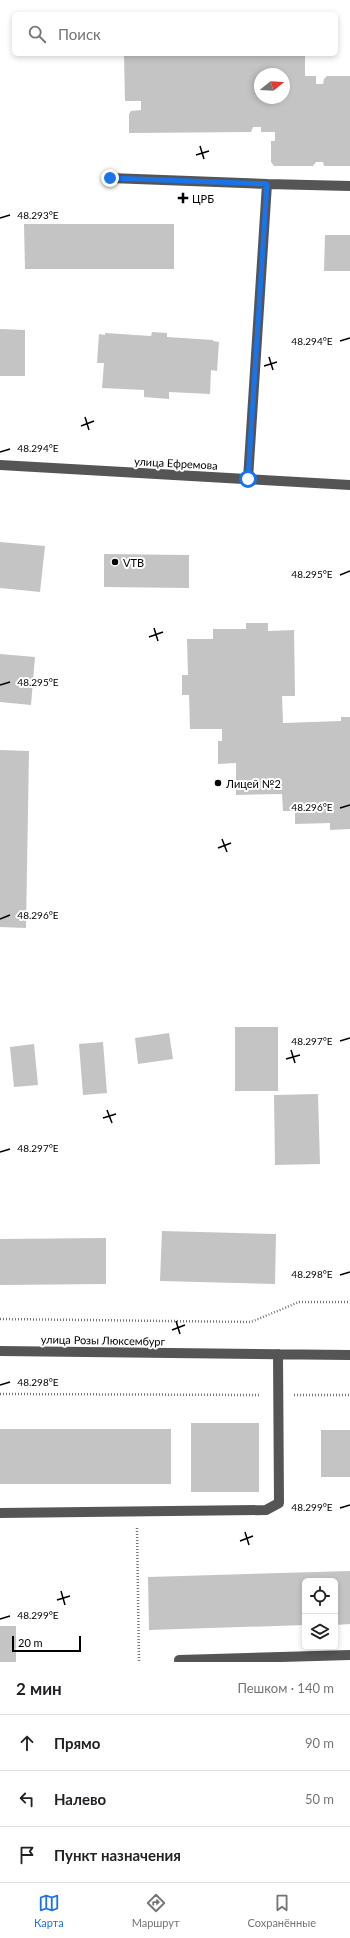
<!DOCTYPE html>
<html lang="ru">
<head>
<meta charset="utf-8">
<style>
	:root { --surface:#fff; --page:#f6f6f6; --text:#202124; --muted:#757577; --line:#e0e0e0; --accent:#1a73e8 }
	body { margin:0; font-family:Lato,sans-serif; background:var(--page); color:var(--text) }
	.controls { position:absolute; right:12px; bottom:12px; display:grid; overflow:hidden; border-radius:6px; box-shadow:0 2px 6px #0003 }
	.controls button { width:36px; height:36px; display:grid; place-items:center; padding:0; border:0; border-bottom:1px solid var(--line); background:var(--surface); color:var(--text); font:20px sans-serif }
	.compass { position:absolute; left:254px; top:68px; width:36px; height:36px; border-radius:50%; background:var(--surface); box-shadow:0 2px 6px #0003; rotate:72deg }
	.scale { position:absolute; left:12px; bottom:10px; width:69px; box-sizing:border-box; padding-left:4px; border:2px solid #000; border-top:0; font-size:11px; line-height:14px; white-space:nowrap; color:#000; -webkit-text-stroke:3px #fff; paint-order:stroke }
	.stop { position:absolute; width:12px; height:12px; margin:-9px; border:3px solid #1a73e8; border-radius:50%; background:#fff }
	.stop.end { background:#1a73e8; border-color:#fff; box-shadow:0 1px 4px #0008 }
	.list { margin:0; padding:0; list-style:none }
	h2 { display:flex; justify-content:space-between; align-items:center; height:52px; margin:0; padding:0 16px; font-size:17px }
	h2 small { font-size:13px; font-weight:400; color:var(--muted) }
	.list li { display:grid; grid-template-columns:26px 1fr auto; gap:12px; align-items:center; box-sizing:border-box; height:56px; padding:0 16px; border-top:1px solid var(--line) }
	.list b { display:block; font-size:15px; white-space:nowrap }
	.list em { font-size:13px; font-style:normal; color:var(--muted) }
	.icon { flex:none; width:22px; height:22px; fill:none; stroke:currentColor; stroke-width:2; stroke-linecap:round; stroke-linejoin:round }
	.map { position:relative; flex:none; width:350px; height:1662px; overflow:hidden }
	.search { position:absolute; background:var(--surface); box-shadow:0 2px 6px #0003; left:12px; right:12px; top:12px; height:44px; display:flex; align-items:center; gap:10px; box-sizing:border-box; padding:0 14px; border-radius:6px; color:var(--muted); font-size:15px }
	.sheet { height:220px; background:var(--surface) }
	nav { display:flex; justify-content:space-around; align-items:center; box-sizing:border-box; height:56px; border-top:1px solid var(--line); background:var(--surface); font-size:11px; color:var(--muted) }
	nav a { display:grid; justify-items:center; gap:2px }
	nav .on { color:var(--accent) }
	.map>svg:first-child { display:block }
	.building { fill:#c4c4c4; fill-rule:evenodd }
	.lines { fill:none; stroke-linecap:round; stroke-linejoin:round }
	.path { stroke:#777; stroke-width:2.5; stroke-dasharray:1 2; stroke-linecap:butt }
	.minor { stroke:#555; stroke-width:10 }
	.route { stroke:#1a73e8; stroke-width:5 }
	.ticks { fill:none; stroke:#000; stroke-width:1.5 }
	.poi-dot { fill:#000; stroke:#fff; stroke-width:1.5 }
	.labels { text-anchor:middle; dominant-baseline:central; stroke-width:4; stroke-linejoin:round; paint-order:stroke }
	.poi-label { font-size:11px; fill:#000; stroke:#fff; text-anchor:start }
	.street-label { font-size:11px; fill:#000; stroke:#fff }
	.ticks-label { font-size:10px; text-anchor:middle; fill:#000; stroke:#fff; stroke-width:4; stroke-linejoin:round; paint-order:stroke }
</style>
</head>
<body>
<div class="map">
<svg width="350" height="1662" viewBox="0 0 350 1662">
	<rect width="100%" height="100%" fill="#fff"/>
	<path class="building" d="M124,54H305V76H316V84H323L324,79L327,76H350V166H324L323,162H316L313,166H274L271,162V141H275V132H261V127H253L251,132L129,133V114L131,111L141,110V101H125ZM260,74H284V98H260Z
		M24,224H174V269H25Z
		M325,235H350V271H324Z
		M0,329L25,330V376H0Z
		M152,332L167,333V337L213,340V341L219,342L217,371L211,370L210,394L169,392V399L144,397V390L102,388L104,363H97L99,334L105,335V333L151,336Z
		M0,542L45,546L40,592L0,588Z
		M104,554L189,555V588L104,587Z
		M246,623H268V631L294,630L295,696H282L283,723L341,721V717H350V829L330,830V823L295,824V811H283L282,794L236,795V763L218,764V741H222V729H190L189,695H182V675H188L187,639H213V629H246Z
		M0,654L35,657L31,705L0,702Z
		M0,750L29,751L26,928L0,927Z
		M235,1027H278V1091H235Z
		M169,1033L173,1059L138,1064L135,1038Z
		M103,1042L107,1093L83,1095L79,1044Z
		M34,1044L38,1085L14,1087L10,1047Z
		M318,1094L320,1164L275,1165L274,1095Z
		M162,1231L276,1234L275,1284L160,1281Z
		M106,1238V1284L0,1285V1239Z
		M191,1423H259V1492H191Z
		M0,1429H171V1484H0Z
		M321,1430H350V1477H321Z
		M350,1571V1624L335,1625V1581H305V1625L149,1630L148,1577Z
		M0,1626H16V1662H0Z"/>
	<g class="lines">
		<path class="path" d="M0,1319L251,1322L299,1302H350
			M0,1394L261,1395
			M294,1395H350
			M137,1528L139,1662"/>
		<path class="minor" d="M110,178L267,184
			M0,465L350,485
			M248,479L267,184L350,186
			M0,1351L350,1355
			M0,1513L266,1510L279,1503L278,1354
			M179,1660L350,1655"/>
	</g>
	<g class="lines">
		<path class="route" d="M110,178L267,184L248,479"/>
	</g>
	<path class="ticks" d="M200,146L204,159M196,155L209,151M0,218L10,215M340,341L350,338M269,357L273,370M264,366L277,362M85,417L89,430M81,426L94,421M0,452L10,449M340,575L350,571M154,628L158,641M149,637L163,632M0,685L10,682M340,808L350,805M222,839L227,852M218,848L231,843M0,919L10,915M340,1041L350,1038M291,1050L295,1063M286,1059L300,1055M107,1110L112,1123M103,1118L116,1114M0,1152L10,1149M340,1275L350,1272M176,1321L180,1334M172,1330L185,1325M0,1385L10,1382M340,1508L350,1505M245,1532L249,1545M240,1541L253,1536M61,1591L65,1605M57,1600L70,1596M0,1619L10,1616"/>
	<g class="poi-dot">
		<path d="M181 192h4v4h4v4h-4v4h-4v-4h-4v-4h4z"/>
		<circle cx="115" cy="562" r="4"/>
		<circle cx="218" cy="783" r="4"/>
	</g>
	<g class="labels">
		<g class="poi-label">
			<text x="192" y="198">ЦРБ</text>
			<text x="123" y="562">VTB</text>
			<text x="226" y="783">Лицей №2</text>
		</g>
		<g class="street-label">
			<text transform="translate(176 463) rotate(3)">улица Ефремова</text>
			<text transform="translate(103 1340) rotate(1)">улица Розы Люксембург</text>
		</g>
	</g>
	<g class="ticks-label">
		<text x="38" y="219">48.293°E</text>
		<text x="312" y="345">48.294°E</text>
		<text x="38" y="452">48.294°E</text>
		<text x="312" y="578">48.295°E</text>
		<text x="38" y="686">48.295°E</text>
		<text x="312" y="811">48.296°E</text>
		<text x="38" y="919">48.296°E</text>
		<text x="312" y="1045">48.297°E</text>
		<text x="38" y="1152">48.297°E</text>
		<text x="312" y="1278">48.298°E</text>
		<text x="38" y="1386">48.298°E</text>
		<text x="312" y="1511">48.299°E</text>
		<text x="38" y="1619">48.299°E</text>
	</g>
</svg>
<div class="controls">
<button><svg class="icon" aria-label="locate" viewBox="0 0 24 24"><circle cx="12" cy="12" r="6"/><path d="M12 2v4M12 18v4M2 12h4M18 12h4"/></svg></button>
<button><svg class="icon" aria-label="layers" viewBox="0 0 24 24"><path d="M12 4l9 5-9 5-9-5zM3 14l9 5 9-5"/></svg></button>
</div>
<svg class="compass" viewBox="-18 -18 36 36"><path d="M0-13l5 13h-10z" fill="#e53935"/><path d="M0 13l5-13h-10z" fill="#757577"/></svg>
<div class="scale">20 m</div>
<div class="stop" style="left:248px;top:479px"></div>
<div class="stop end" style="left:110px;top:178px"></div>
<div class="search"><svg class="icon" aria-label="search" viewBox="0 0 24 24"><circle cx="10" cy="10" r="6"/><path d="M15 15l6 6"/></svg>Поиск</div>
</div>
<section class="sheet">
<h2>2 мин<small>Пешком · 140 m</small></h2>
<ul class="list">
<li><svg class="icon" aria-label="ahead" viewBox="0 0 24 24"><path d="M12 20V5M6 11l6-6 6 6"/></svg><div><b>Прямо</b></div><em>90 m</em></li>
<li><svg class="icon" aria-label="left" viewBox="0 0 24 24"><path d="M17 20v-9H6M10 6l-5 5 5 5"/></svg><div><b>Налево</b></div><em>50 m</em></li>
<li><svg class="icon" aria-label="arrive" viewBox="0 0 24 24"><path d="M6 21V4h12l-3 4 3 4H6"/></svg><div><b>Пункт назначения</b></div></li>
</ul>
</section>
<nav>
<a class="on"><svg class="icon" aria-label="map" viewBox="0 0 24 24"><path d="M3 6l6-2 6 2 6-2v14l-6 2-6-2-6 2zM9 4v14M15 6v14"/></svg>Карта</a>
<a><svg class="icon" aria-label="directions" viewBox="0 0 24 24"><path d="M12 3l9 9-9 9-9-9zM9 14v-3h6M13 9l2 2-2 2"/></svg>Маршрут</a>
<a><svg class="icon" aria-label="saved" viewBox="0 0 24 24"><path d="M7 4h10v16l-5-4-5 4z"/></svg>Сохранённые</a>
</nav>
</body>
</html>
